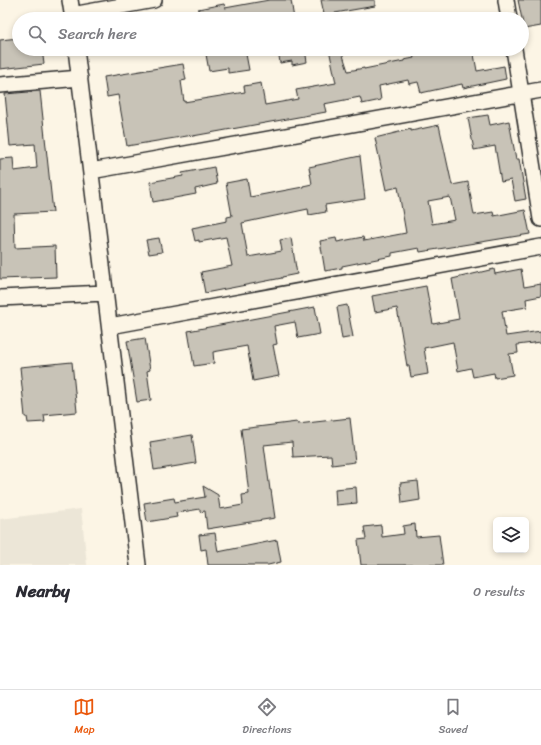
<!DOCTYPE html>
<html lang="en">
<head>
<meta charset="utf-8">
<style>
	:root { --surface:#fff; --page:#f2f2f3; --text:#2b2b33; --muted:#7c7c81; --line:#e1e1e2; --accent:#ea580c }
	body { margin:0; font-family:Sriracha,sans-serif; background:var(--page); color:var(--text) }
	.controls { position:absolute; right:12px; bottom:12px; display:grid; overflow:hidden; border-radius:6px; box-shadow:0 2px 6px #0003 }
	.controls button { width:36px; height:36px; display:grid; place-items:center; padding:0; border:0; border-bottom:1px solid var(--line); background:var(--surface); color:var(--text); font:20px sans-serif }
	.list { margin:0; padding:0; list-style:none }
	h2 { display:flex; justify-content:space-between; align-items:center; height:52px; margin:0; padding:0 16px; font-size:17px }
	h2 small { font-size:13px; font-weight:400; color:var(--muted) }
	.icon { flex:none; width:22px; height:22px; fill:none; stroke:currentColor; stroke-width:2; stroke-linecap:round; stroke-linejoin:round }
	.map { position:relative; flex:none; width:541px; height:565px; overflow:hidden }
	.search { position:absolute; background:var(--surface); box-shadow:0 2px 6px #0003; left:12px; right:12px; top:12px; height:44px; display:flex; align-items:center; gap:10px; box-sizing:border-box; padding:0 14px; border-radius:22px; color:var(--muted); font-size:15px }
	.sheet { height:124px; background:var(--surface) }
	nav { display:flex; justify-content:space-around; align-items:center; box-sizing:border-box; height:56px; border-top:1px solid var(--line); background:var(--surface); font-size:11px; color:var(--muted) }
	nav a { display:grid; justify-items:center; gap:2px }
	nav .on { color:var(--accent) }
	.map>svg:first-child { display:block }
	.built { fill:#ece6d7 }
	.building { fill:#c8c3b7; stroke:#2b2b2b; fill-rule:evenodd }
	.lines { fill:none; stroke-linecap:round; stroke-linejoin:round }
	.street-casing { stroke:#2b2b2b; stroke-width:18 }
	.street { stroke:#fcf5e5; stroke-width:15 }
</style>
</head>
<body>
<div class="map">
<svg width="541" height="565" viewBox="0 0 541 565">
	<rect width="100%" height="100%" fill="#fcf5e5"/>
	<filter id="ink" filterUnits="userSpaceOnUse"><feTurbulence type="fractalNoise" baseFrequency=".025" numOctaves="2"/><feDisplacementMap in="SourceGraphic" scale="8" xChannelSelector="R" yChannelSelector="G"/><feConvolveMatrix kernelMatrix="1 2 1 2 8 2 1 2 1" color-interpolation-filters="sRGB"/></filter>
	<g filter="url(#ink)">
		<path class="built" d="M81,509L87,565H0V519Z"/>
		<path class="building" d="M269,0H291L294,19H199L198,9L224,4L225,8Z
			M321,0H375V6L335,13L336,19H325Z
			M518,0H541V26L524,29Z
			M19,38V49H42L44,64L0,69V40Z
			M205,49H245L249,70L228,73V68L209,71Z
			M278,49H305L307,62L292,65V61L280,63Z
			M329,49H341L348,71L364,68V69L404,61V60L414,58L413,55L441,49H473L477,71L504,66L506,79L463,88L462,84L421,93L418,82L409,84L408,80L379,86L381,100L362,104L360,97L324,104L326,112L193,136V135L127,146L118,95L107,97L104,77L183,64L186,80L181,81L184,102L245,92L244,86L261,83L265,105L298,99L296,90L336,83Z
			M40,91L53,212L14,214L15,248L55,246L56,277L0,279V159L13,158L14,171L37,168L35,144L10,146L5,94Z
			M488,115L490,125L509,121L516,159H519L526,199L515,201L511,180L501,182L495,146L474,150L468,118Z
			M439,125L452,185L468,182L474,215L493,212L494,216L525,210L530,234L420,252L419,248L392,253V256L342,266V268L325,271L320,241L336,238L337,242L363,237L364,241L406,233L398,187L386,190L375,138L411,129V131ZM450,197L455,220L432,224L428,201Z
			M360,156L365,199L325,205L326,212L309,215L308,209L242,223L248,257L282,251L280,240L291,238L297,274L282,277V278L205,293L201,272L232,266L226,237L199,242V240L195,241L192,228L227,221V217L232,216L226,183L247,179L250,197L303,187V186L312,184L309,167Z
			M214,167L217,184L195,189L196,194L153,202L150,182L183,176L182,173Z
			M159,238L162,252L149,254L146,240Z
			M494,269L495,274L521,269L524,287L541,284V296L526,299L527,307L502,311L506,336L541,331V342L517,345L518,353L509,354L513,375L495,378L494,373L473,377L471,368L458,371L453,342L424,348L428,374L411,377L409,366H407L397,308L375,312L372,296L426,286L433,324L459,319L452,279Z
			M347,305L353,337L342,339L337,307Z
			M315,307L320,334L298,338L295,322L274,326L277,344L273,345L279,376L253,381L247,346L213,352L214,363L194,366L188,331Z
			M145,338L150,370L147,371L151,400L137,402L127,341Z
			M72,362L77,412L44,415L45,422L28,423L27,417H25L20,367Z
			M350,418L355,462L332,465L331,455L293,457L292,442L264,445L270,490H271L275,518L207,529L205,511L200,512V509L176,513L177,517L147,522L144,503L174,498L175,502L205,497L203,486L218,495L220,509L243,505L242,495L249,494L241,429L297,422L298,424Z
			M192,435L196,463L154,470L150,442Z
			M418,481L420,500L402,503L400,483Z
			M356,487L357,503L336,505L335,489Z
			M415,524L416,537L439,535L443,565H361L358,540L366,539L364,527L381,525L382,537L404,534L403,526Z
			M215,533L218,552L277,540L281,562L268,565H208L206,549L201,550L199,535Z"/>
		<g class="lines">
			<g class="street-casing">
				<path id="street" d="M70,0L73,19
					M506,0L509,19
					M72,15L154,0
					M76,49L138,565
					M514,49L541,219
					M0,85L80,78
					M91,171L541,90
					M0,298L105,293
					M110,326L541,247"/>
			</g>
			<use href="#street" class="street"/>
		</g>
	</g>
</svg>
<div class="controls">
<button><svg class="icon" aria-label="layers" viewBox="0 0 24 24"><path d="M12 4l9 5-9 5-9-5zM3 14l9 5 9-5"/></svg></button>
</div>
<div class="search"><svg class="icon" aria-label="search" viewBox="0 0 24 24"><circle cx="10" cy="10" r="6"/><path d="M15 15l6 6"/></svg>Search here</div>
</div>
<section class="sheet">
<h2>Nearby<small>0 results</small></h2>
<ul class="list">
</ul>
</section>
<nav>
<a class="on"><svg class="icon" aria-label="map" viewBox="0 0 24 24"><path d="M3 6l6-2 6 2 6-2v14l-6 2-6-2-6 2zM9 4v14M15 6v14"/></svg>Map</a>
<a><svg class="icon" aria-label="directions" viewBox="0 0 24 24"><path d="M12 3l9 9-9 9-9-9zM9 14v-3h6M13 9l2 2-2 2"/></svg>Directions</a>
<a><svg class="icon" aria-label="saved" viewBox="0 0 24 24"><path d="M7 4h10v16l-5-4-5 4z"/></svg>Saved</a>
</nav>
</body>
</html>
